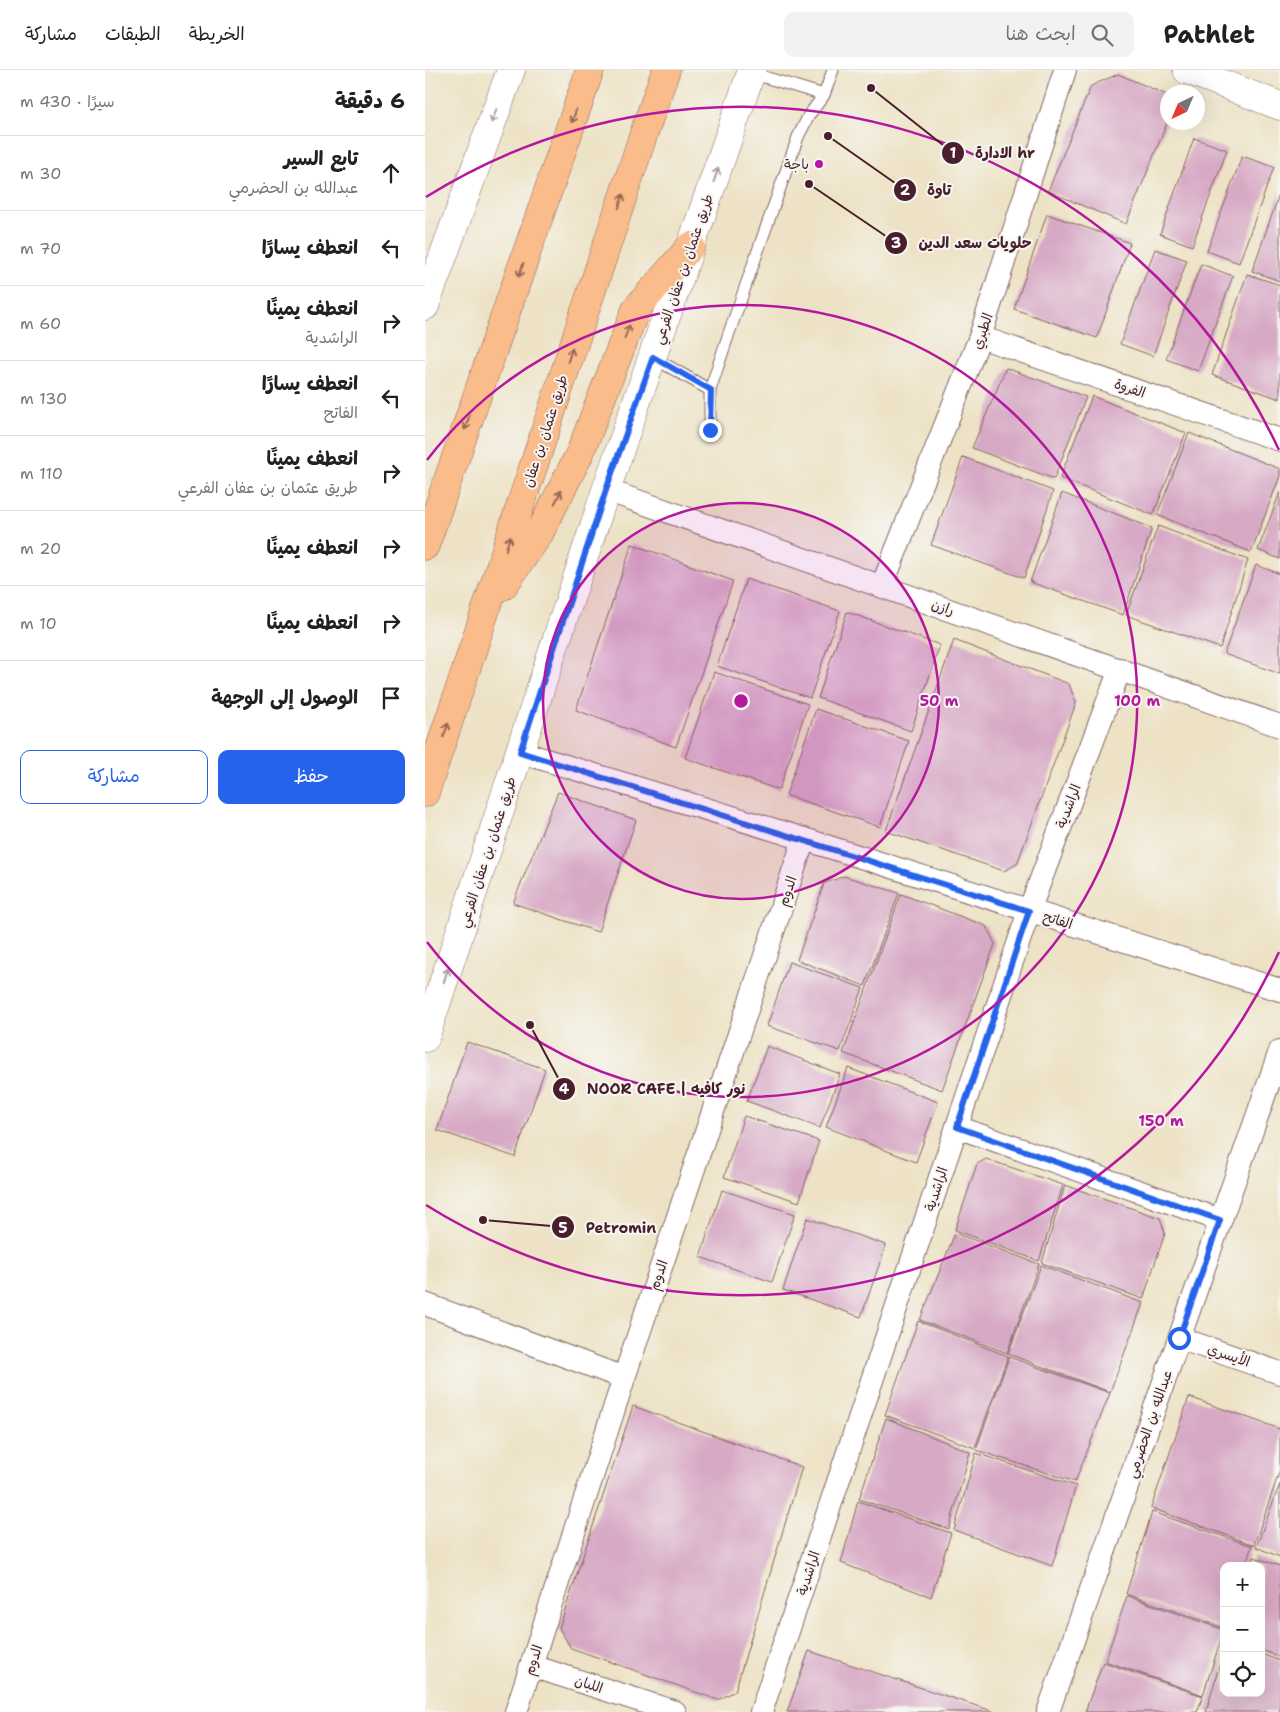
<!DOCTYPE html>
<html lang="ar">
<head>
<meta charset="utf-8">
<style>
	:root { --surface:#fff; --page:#f2f2f2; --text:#202124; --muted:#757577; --line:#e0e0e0; --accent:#2563eb }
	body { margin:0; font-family:"Shantell Sans","Playpen Sans Arabic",sans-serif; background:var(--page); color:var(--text); direction:rtl }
	.controls { position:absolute; right:15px; bottom:15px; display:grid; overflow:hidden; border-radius:10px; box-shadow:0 5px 20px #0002 }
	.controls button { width:45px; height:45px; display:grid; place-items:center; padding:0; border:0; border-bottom:1px solid var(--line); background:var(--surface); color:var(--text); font:25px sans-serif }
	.compass { position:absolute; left:735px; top:15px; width:45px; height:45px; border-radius:50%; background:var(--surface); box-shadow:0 5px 20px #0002; rotate:224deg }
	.stop { position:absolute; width:15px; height:15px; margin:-11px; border:4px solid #2563eb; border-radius:50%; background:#fff }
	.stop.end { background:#2563eb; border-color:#fff; box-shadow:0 1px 5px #0008 }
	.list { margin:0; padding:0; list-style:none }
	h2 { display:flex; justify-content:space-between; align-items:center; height:65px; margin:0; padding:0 20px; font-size:21px }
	h2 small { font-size:16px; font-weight:400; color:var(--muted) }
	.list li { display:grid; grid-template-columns:32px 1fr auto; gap:15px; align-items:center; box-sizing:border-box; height:75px; padding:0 20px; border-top:1px solid var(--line) }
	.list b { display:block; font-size:19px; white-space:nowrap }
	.list p { margin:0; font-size:16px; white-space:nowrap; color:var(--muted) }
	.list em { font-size:16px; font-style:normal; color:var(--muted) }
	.actions { display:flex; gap:10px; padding:15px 20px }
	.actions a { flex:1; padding:11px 0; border:1px solid var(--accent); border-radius:10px; text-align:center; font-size:18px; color:var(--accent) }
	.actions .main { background:var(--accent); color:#fff }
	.icon { flex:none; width:28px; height:28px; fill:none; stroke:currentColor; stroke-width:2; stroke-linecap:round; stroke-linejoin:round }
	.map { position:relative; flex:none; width:855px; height:1642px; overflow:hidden; direction:ltr }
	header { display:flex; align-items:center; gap:30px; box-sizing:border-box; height:70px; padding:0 25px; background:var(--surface); border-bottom:1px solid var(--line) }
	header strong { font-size:24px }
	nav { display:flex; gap:28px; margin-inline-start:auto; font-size:18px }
	.search { width:350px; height:45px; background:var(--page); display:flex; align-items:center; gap:12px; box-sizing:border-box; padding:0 18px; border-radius:10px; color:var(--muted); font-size:19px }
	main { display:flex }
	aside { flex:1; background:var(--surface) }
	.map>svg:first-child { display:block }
	.building { fill:#d7a9c5 }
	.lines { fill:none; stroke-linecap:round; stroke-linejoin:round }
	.service-casing { stroke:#836361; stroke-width:13 }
	.minor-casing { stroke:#836361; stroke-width:24 }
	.tertiary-casing { stroke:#836361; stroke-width:29 }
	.primary-casing { stroke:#836361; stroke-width:29 }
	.service { stroke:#fff; stroke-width:11 }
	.minor { stroke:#fff; stroke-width:22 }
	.tertiary { stroke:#fff; stroke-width:28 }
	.primary { stroke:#f9bc8a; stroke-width:28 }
	.oneway { stroke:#ae9aa0 }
	.oneway2 { stroke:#996656 }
	.route { stroke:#2563eb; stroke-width:6 }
	.ring { fill:none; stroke:#b5179e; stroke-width:2.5 }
	.poi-dot { fill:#b5179e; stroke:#f6f6f2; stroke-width:2 }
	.labels { text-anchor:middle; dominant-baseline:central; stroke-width:4; stroke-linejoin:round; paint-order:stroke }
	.poi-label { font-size:14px; fill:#4a1f2b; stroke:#f6f6f2; text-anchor:end }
	.street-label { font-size:14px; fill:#4a1f2b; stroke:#f6f6f2 }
	.centre { fill:#b5179e; stroke:#f6f6f2; stroke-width:2.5 }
	.ring-label { font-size:15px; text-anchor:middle; font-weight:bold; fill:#b5179e; stroke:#f6f6f2; stroke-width:4; stroke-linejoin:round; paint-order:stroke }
	.leader { fill:none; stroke:#4a1f2b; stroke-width:2 }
	.callout-dot { fill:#4a1f2b; stroke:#f6f6f2; stroke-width:2 }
	.mark-label { font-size:15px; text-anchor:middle; font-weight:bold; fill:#fff }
	.callout-label { font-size:15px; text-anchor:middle; font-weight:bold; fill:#4a1f2b; stroke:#f6f6f2; stroke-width:4; stroke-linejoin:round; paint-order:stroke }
</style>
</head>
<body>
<header>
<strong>Pathlet</strong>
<div class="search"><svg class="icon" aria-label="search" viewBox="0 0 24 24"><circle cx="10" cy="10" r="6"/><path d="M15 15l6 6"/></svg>ابحث هنا</div>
<nav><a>الخريطة</a><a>الطبقات</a><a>مشاركة</a></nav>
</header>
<main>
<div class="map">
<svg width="855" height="1642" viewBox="0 0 855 1642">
	<rect width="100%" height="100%" fill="#f6f6f2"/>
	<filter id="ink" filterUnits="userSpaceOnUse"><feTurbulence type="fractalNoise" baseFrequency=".02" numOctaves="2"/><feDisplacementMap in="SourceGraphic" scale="10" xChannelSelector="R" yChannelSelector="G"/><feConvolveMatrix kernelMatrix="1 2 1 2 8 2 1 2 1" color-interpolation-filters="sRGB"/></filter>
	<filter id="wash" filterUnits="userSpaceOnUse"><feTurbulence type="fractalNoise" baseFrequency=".0096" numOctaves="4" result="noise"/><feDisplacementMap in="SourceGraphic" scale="20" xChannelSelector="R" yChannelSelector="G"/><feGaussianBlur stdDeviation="1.12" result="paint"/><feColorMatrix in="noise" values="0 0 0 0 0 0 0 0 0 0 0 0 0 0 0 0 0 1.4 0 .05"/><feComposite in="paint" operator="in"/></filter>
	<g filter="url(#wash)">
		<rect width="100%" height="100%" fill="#ede2c5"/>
		<g id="blocks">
			<path class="building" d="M693,4L742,25V53L701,154L623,121L666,16Z
				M769,68L802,80L767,176L735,164Z
				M817,86L849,97L814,193L782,181Z
				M855,122V211L827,201Z
				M622,144L705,173L672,268L589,239Z
				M730,179L762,190L728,286L695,274Z
				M776,194L808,206L773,301L741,289Z
				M822,204L855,215V329L787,305Z
				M581,298L661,327L629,409L547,378Z
				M667,326L761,363L728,445L635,408Z
				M764,363L855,399V406L826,482L732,445Z
				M538,387L628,421L599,508L506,475Z
				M855,422V489L833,480Z
				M637,423L727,458L698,545L605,512Z
				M733,456L823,490L795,578L701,545Z
				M207,474L308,511L251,677L151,640Z
				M831,495L855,504V604L799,584Z
				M321,509L415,541L385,628L292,596Z
				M422,542L515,575L486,661L393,628Z
				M529,570L644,614L651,633L592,794L579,801L461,761Z
				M289,602L383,634L354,720L260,688Z
				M391,639L484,671L455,757L361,725Z
				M133,722L211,750L173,862L88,833Z
				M419,806L474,823L440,916L372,890L399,814Z
				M476,824L561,856L570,874L517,1020L418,983Z
				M364,892L438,918L415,981L342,956Z
				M42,972L120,999L90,1087L12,1060Z
				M342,976L415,1004L395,1058L322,1031Z
				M423,998L513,1032L491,1092L401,1057Z
				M319,1046L394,1071L374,1132L299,1107Z
				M561,1089L638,1115L614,1191L530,1160L552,1094Z
				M640,1115L735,1148L740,1163L718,1229L617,1193Z
				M297,1120L370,1144L347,1212L275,1187Z
				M382,1148L461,1175L436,1247L358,1220Z
				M530,1163L614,1194L582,1283L495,1250Z
				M616,1195L718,1233L685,1322L583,1284Z
				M493,1251L583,1286L550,1378L460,1345Z
				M584,1287L685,1323L650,1412L551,1380Z
				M764,1327L855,1359V1400L829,1475L726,1438Z
				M208,1336L377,1397L310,1621L293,1630L146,1578L134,1558Z
				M461,1348L545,1382L524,1459L434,1429Z
				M551,1383L651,1416L627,1496L529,1460Z
				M855,1414V1487L831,1477Z
				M433,1431L526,1463L506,1527L416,1493Z
				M727,1442L827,1476L820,1496H799V1558L701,1524Z
				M829,1487L855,1496V1587L836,1580V1496H826Z
				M702,1526L799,1560L778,1625L680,1591Z
				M384,1581L570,1642H362Z
				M798,1583L799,1623H836V1584L855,1591V1642H781Z
				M678,1592L778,1626L772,1642H660Z"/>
		</g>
	</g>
	<g filter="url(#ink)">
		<use href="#blocks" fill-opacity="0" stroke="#836361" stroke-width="1"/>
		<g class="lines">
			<g class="service-casing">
				<path id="service" d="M326,3L399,25
					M227,287L285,320
					M285,360V320L304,263L373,67L384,45L399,25L408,0"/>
			</g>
			<g class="minor-casing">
				<path id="minor" d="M555,267L855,370
					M181,420L855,656
					M457,516L555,267L640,0
					M95,682L379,769L855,920
					M532,1057L795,1150
					M0,1234L199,1308
					M754,1268L855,1303
					M107,1596L250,1642
					M91,1642L199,1308L379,769
					M336,1642L604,841L695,599
					M623,1642L855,981"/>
			</g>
			<g class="tertiary-casing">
				<path id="tertiary" d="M762,0L855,36
					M0,236L86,0
					M0,968L181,420L327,0"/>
			</g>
			<g class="primary-casing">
				<path id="primary" d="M0,476L165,0
					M78,516L114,464L155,383L211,239L266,176
					M0,723L219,63L241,0"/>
			</g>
			<use href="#service" class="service"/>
			<use href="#minor" class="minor"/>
			<use href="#tertiary" class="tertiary"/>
			<use href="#primary" class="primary"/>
		</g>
		<defs><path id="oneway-shaft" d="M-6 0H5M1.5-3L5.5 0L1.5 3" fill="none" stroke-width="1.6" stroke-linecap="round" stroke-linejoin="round" transform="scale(1.25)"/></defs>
		<g class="oneway">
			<use href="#oneway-shaft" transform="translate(69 46) rotate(110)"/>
			<use href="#oneway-shaft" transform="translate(291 105) rotate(-71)"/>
			<use href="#oneway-shaft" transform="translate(21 905) rotate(-72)"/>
		</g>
		<g class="oneway2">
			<use href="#oneway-shaft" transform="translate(149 46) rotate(109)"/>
			<use href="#oneway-shaft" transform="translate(196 131) rotate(-72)"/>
			<use href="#oneway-shaft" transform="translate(96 200) rotate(109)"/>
			<use href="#oneway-shaft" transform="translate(202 262) rotate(-69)"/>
			<use href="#oneway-shaft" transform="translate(145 285) rotate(-72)"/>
			<use href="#oneway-shaft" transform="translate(42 353) rotate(109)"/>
			<use href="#oneway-shaft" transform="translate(133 427) rotate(-63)"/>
			<use href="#oneway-shaft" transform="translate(83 473) rotate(-72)"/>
			<use href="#oneway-shaft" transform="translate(21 660) rotate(-72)"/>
		</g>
	</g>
	<g class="lines" filter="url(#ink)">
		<path class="route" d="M285,360L286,320L228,287L181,420L95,682L604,841L532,1057L795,1150L754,1268"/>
	</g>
	<circle cx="316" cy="631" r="198" fill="#b5179e" fill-opacity=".12"/>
	<g class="ring">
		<circle cx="316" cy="631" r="198"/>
		<path d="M2 390A396 396 0 1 1 2 872"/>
		<path d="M854 882A594 594 0 0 1 1 1135M1 127A594 594 0 0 1 854 380"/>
	</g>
	<circle class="poi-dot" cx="394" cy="94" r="5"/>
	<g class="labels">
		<g class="poi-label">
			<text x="384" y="94">باجة</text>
		</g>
		<g class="street-label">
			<text transform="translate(258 199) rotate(-71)">طريق عثمان بن عفان الفرعي</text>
			<text transform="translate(557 261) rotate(-71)">الطبري</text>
			<text transform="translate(705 318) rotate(19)">الفروة</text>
			<text transform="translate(120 361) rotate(-72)">طريق عثمان بن عفان</text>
			<text transform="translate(518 537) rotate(19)">رازن</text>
			<text transform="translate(643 736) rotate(-69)">الراشدية</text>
			<text transform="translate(62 782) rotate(-72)">طريق عثمان بن عفان الفرعي</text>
			<text transform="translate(362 821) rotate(-71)">الدوم</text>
			<text transform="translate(633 850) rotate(18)">الفاتح</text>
			<text transform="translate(511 1119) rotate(-72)">الراشدية</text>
			<text transform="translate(233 1205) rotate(-71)">الدوم</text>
			<text transform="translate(804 1285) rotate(19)">الأيسري</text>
			<text transform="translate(724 1354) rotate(-71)">عبدالله بن الحضرمي</text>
			<text transform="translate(383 1503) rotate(-72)">الراشدية</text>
			<text transform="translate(108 1590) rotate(-72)">الدوم</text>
			<text transform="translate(164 1614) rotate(18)">اللبان</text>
		</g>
	</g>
	<circle cx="316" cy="631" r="8" class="centre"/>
	<g class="ring-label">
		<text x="514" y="636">50 m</text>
		<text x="712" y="636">100 m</text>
		<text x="736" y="1056">150 m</text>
	</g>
	<path class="leader" d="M446 18L528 83M403 66L480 120M384 114L471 173M105 955L139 1019M58 1150L138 1157"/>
	<g class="callout-dot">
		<circle cx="446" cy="18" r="5"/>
		<circle cx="403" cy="66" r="5"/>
		<circle cx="384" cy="114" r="5"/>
		<circle cx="105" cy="955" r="5"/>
		<circle cx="58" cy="1150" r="5"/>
		<circle cx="528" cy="83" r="12"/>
		<circle cx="480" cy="120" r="12"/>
		<circle cx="471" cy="173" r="12"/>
		<circle cx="139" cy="1019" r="12"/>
		<circle cx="138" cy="1157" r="12"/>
	</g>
	<g class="mark-label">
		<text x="528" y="88">1</text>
		<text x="480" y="125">2</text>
		<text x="471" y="178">3</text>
		<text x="139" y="1024">4</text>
		<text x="138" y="1163">5</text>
	</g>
	<g class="callout-label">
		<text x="580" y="88">الادارة hr</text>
		<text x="514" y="125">تاوة</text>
		<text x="550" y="178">حلويات سعد الدين</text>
		<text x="241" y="1024">NOOR CAFE | نور كافيه</text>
		<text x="196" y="1163">Petromin</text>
	</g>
</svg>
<div class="controls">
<button>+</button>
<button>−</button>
<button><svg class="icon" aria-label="locate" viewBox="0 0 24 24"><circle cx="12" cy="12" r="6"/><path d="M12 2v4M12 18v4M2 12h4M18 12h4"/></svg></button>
</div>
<svg class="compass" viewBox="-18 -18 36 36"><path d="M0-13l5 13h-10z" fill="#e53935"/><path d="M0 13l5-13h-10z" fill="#757577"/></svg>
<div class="stop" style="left:754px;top:1268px"></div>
<div class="stop end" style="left:285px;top:360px"></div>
</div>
<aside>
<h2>6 دقيقة<small>سيرًا · 430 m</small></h2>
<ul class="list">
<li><svg class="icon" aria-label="ahead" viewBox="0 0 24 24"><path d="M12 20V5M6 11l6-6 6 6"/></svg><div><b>تابع السير</b><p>عبدالله بن الحضرمي</p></div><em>30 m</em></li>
<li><svg class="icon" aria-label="left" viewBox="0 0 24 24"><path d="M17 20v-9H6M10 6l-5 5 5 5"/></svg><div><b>انعطف يسارًا</b></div><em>70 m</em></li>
<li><svg class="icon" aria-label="right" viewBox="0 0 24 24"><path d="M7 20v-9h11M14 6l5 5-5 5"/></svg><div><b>انعطف يمينًا</b><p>الراشدية</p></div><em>60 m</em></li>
<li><svg class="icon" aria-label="left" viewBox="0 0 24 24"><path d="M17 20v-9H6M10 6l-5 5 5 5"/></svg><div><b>انعطف يسارًا</b><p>الفاتح</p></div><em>130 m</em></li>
<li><svg class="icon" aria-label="right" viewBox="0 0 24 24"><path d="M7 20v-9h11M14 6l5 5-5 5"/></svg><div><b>انعطف يمينًا</b><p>طريق عثمان بن عفان الفرعي</p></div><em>110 m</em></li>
<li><svg class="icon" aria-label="right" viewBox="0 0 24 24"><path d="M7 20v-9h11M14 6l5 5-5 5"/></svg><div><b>انعطف يمينًا</b></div><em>20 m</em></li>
<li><svg class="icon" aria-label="right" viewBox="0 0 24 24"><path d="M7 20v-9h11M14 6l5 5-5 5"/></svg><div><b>انعطف يمينًا</b></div><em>10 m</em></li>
<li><svg class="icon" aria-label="arrive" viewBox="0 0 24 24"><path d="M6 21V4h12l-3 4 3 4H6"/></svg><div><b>الوصول إلى الوجهة</b></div></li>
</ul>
<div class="actions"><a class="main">حفظ</a><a>مشاركة</a></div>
</aside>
</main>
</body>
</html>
